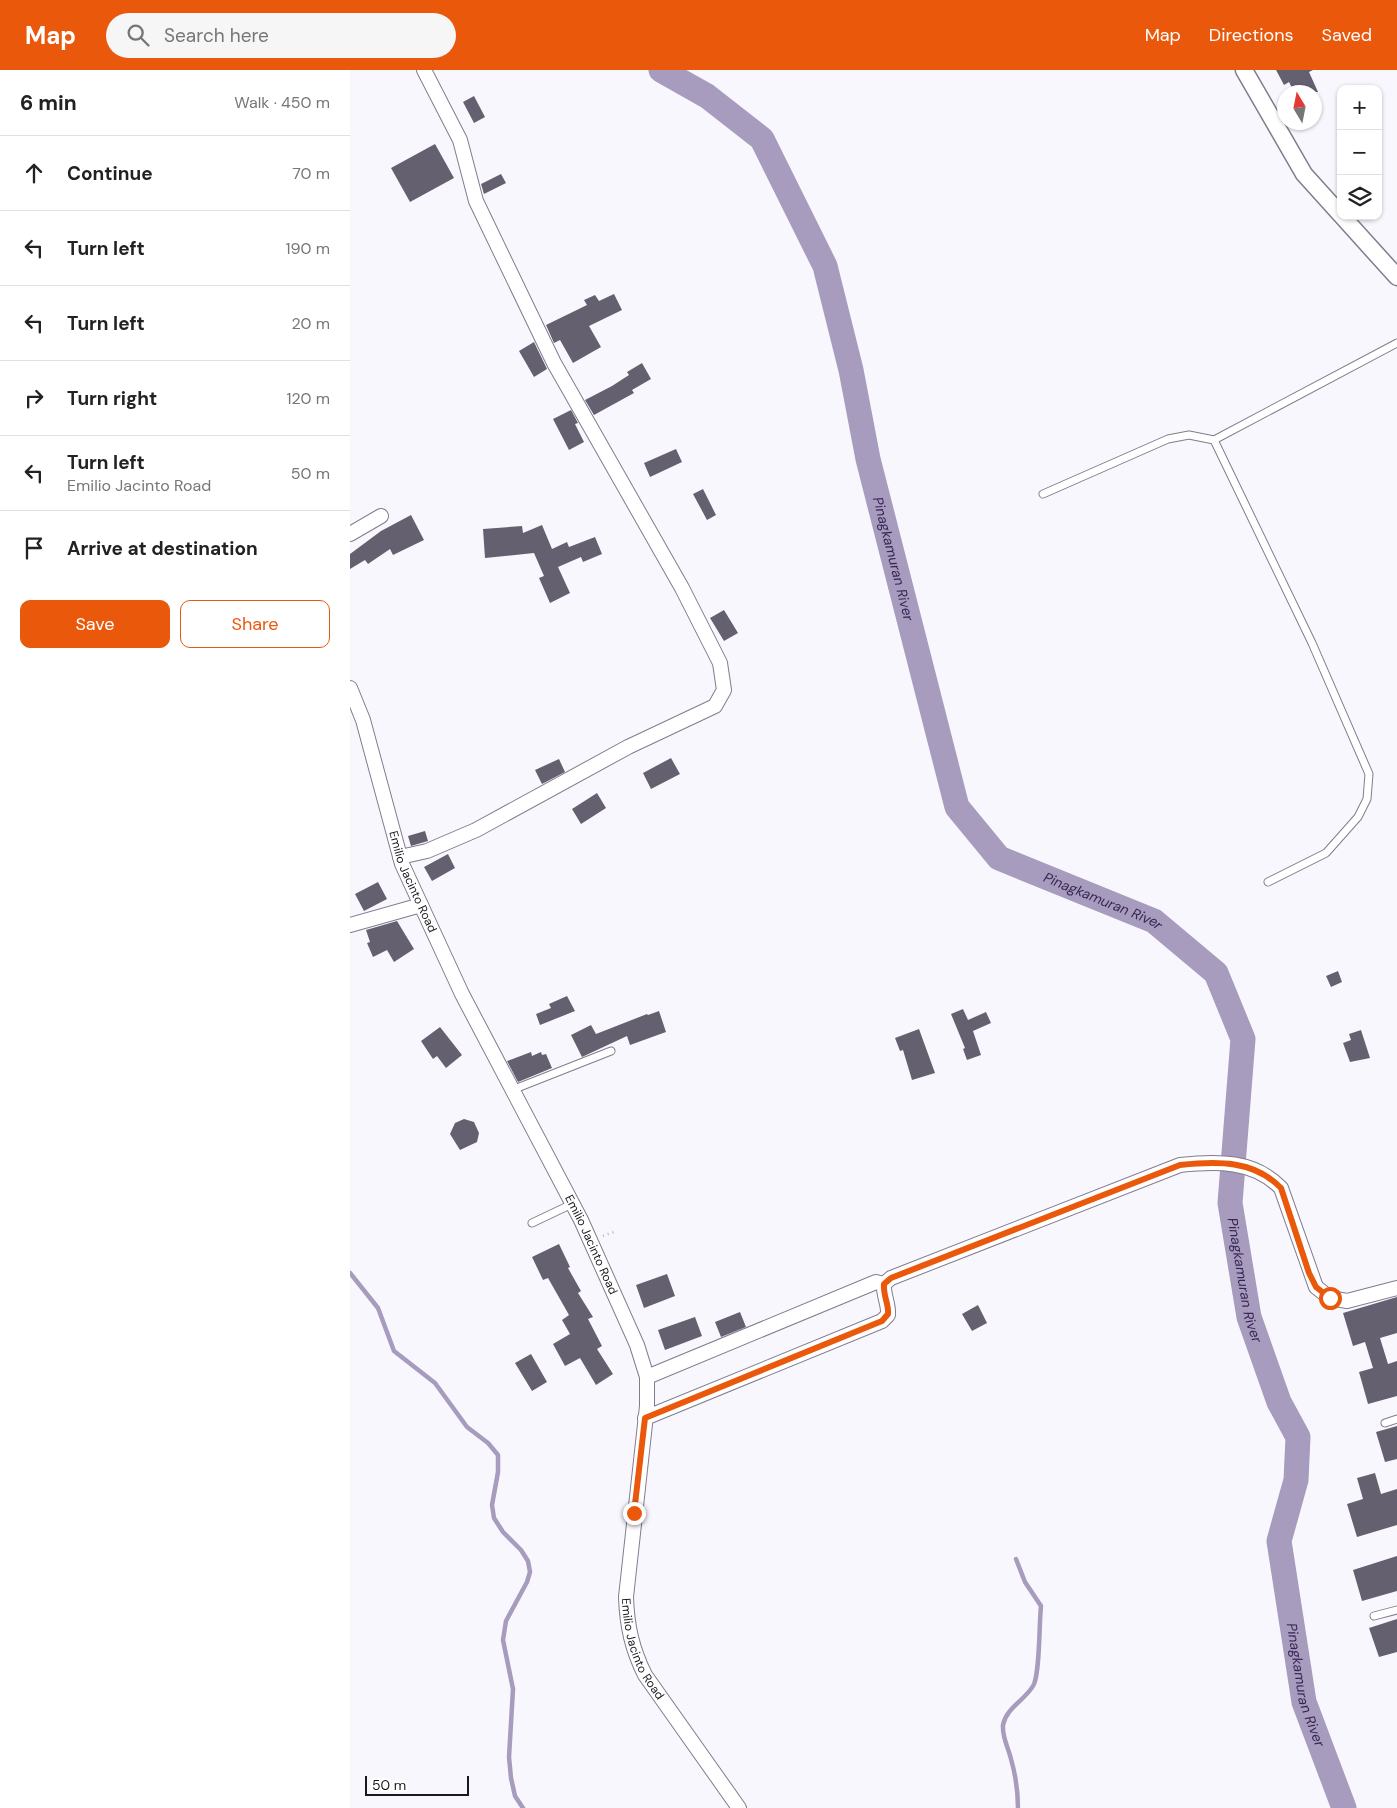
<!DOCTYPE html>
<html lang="en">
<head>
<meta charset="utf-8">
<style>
	:root { --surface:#fff; --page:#f6f6f6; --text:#222; --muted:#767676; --line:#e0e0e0; --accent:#ea580c }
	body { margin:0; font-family:"DM Sans",sans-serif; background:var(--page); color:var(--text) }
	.controls { position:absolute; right:15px; top:15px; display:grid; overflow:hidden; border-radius:10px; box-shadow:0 1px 4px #0004 }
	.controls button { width:45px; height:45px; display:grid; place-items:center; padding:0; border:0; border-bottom:1px solid var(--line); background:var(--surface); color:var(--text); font:25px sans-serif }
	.compass { position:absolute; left:927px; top:15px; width:45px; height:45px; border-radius:50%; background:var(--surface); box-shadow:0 1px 4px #0004; rotate:350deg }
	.scale { position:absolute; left:15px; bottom:12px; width:104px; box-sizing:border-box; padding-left:5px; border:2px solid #1a181e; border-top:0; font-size:14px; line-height:18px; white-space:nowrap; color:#1a181e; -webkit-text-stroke:4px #fff; paint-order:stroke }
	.stop { position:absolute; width:15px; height:15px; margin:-11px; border:4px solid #ea580c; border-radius:50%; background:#fff }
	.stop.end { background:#ea580c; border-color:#fff; box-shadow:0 1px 5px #0008 }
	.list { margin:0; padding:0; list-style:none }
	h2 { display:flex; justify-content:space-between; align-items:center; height:65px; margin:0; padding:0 20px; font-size:21px }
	h2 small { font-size:16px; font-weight:400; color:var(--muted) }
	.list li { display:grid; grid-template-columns:32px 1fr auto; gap:15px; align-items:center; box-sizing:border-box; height:75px; padding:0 20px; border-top:1px solid var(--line) }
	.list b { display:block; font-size:19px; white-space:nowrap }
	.list p { margin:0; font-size:16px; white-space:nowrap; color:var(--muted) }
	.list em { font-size:16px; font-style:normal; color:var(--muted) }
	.actions { display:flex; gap:10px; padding:15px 20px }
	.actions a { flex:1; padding:11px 0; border:1px solid var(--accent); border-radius:10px; text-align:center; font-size:18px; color:var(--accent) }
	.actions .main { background:var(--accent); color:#fff }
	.icon { flex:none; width:28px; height:28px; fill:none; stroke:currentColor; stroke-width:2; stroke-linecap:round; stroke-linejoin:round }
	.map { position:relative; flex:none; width:1047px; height:1738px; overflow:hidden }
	header { display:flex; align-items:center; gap:30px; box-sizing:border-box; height:70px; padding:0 25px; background:var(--accent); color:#fff }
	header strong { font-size:24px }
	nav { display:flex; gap:28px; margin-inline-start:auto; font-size:18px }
	.search { width:350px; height:45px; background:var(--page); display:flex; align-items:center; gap:12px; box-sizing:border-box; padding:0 18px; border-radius:28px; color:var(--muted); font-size:19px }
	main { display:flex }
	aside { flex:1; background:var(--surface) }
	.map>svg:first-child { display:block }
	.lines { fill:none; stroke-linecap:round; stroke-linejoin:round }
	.stream { stroke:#a79bbe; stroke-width:4.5 }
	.river { stroke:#a79bbe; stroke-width:25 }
	.building { fill:#656070 }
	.service-casing { stroke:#827c8d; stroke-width:9 }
	.minor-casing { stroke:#827c8d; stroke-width:16 }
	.tertiary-casing { stroke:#827c8d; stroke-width:19 }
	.path { stroke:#b6b4bb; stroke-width:2.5; stroke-dasharray:1 4; stroke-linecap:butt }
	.service { stroke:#fff; stroke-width:7 }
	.minor { stroke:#fff; stroke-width:14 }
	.tertiary { stroke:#fff; stroke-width:16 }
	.route { stroke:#ea580c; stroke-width:6 }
	.labels { text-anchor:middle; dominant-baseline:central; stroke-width:5; stroke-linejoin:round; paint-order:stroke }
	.street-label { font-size:12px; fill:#1a181e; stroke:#fff }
	.water-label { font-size:14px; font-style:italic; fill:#372553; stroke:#fff }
</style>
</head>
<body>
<header>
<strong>Map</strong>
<div class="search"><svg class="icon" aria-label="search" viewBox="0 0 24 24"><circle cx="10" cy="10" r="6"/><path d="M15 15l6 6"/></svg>Search here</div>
<nav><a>Map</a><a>Directions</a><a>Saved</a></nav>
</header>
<main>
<aside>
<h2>6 min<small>Walk · 450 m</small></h2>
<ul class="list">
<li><svg class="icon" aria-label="ahead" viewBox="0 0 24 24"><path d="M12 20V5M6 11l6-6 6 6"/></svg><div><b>Continue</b></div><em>70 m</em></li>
<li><svg class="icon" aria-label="left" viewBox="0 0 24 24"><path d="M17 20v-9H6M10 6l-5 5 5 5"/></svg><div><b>Turn left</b></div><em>190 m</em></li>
<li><svg class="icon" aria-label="left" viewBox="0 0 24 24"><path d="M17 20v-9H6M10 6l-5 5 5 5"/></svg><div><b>Turn left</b></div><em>20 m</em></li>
<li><svg class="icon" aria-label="right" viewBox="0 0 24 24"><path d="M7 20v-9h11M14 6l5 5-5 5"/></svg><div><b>Turn right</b></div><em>120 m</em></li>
<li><svg class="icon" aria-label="left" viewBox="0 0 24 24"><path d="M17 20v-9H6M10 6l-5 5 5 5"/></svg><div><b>Turn left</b><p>Emilio Jacinto Road</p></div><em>50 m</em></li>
<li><svg class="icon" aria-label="arrive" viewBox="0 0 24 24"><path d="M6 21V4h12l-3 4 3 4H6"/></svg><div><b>Arrive at destination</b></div></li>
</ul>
<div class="actions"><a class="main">Save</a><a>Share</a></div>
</aside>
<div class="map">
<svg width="1047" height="1738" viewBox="0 0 1047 1738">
	<rect width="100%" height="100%" fill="#f9f7fe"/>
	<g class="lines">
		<path class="stream" d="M0,1203L28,1238L44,1281L85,1313L117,1357L138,1373L148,1385V1402L142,1435L144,1448L153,1462L171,1480L178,1491L180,1502L177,1512L156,1551L153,1570L163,1619L159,1687L161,1708L165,1726L173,1738
			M666,1489L675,1512L691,1536C689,1553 690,1606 683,1616C675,1630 656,1638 653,1655C652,1667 658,1677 661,1689C665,1703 668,1723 668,1738"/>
		<path class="river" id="s1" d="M311,0L357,26L412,69L475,196L501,300L518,389L607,737L649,788L804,851L866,903L893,969L880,1133L899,1247L929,1332L948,1367L946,1410L929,1471L954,1632L994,1738"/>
	</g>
	<path class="building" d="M926,0H963L959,2L968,22H944L939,12L934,15Z
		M124,26L135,47L124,53L113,32Z
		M85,74L104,108L60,132L41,98Z
		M151,104L156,113L134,124L131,114Z
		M264,224L272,240L239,256L251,277L223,293L210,270L204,273L196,255L237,235L234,230L245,225L249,231Z
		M184,272L197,299L184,307L169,281Z
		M292,293L301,309L282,320L284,323L244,345L235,330L262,316L279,305L277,302Z
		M221,340L228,353L225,354L234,372L219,380L203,349Z
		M326,379L332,392L300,407L294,393Z
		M353,419L366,445L357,450L343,424Z
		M61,445L74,470L43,485L40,479L18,494L15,490L0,499V484L31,461Z
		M192,455L202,479L217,472L219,477L245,467L252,484L233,492L231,487L208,497L220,523L200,533L189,508L194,506L184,483L135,488L133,459L172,456L173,463Z
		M374,540L388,563L374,571L360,548Z
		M321,688L330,704L301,719L293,703Z
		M209,689L215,702L192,714L185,700Z
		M247,723L256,738L231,754L222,739Z
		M75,761L78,771L61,776L58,766Z
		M98,784L105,798L82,811L74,797Z
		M28,812L37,829L14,841L5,824Z
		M47,851L64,879L44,892L37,880L23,887L17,873L20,872L16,860Z
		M988,901L992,912L981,917L976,906Z
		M217,926L225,941L190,955L186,944L201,938L199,934Z
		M613,939L618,950L636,942L641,953L623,961L631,985L617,990L613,979L615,978L601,944Z
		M309,941L316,962L280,975L277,966L232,987L221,965L241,955L246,964L297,944L298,945Z
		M90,957L112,985L96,998L87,986L83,989L71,971Z
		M569,959L585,1003L562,1010L553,980L550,981L545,968Z
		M1011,960L1020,988L1000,992L993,973L1001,970L999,964Z
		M181,982L182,986L191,982L192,985L196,984L202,998L168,1012L157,991Z
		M114,1049L124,1052L129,1063L127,1072L110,1080L100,1064L105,1053Z
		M209,1174L220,1197L218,1198L231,1221L228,1223L243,1247L238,1249L252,1276L247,1279L263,1304L246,1315L230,1288L215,1296L203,1274L220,1264L212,1250L219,1245L198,1208L193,1210L182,1187Z
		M317,1204L325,1226L294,1238L286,1215Z
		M1047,1227V1263L1030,1268L1038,1294L1047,1291V1326L1018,1334L1009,1302L1023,1298L1015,1272L1003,1276L993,1243Z
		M628,1235L637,1253L622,1261L612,1244Z
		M390,1242L396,1257L371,1267L365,1252Z
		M345,1247L352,1266L315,1280L308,1260Z
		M181,1284L197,1312L182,1321L165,1293Z
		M1047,1356V1389L1035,1392L1026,1362Z
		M1025,1403L1031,1424L1047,1419V1455L1007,1467L997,1434L1013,1429L1007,1408Z
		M1047,1486V1521L1012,1531L1003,1500Z
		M1047,1549V1582L1029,1587L1019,1558Z"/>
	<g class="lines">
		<g class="service-casing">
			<path id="service" d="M693,424L818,369L839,365L864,370
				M918,812L976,783L1008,747L1017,729L1019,704L962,573L864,370L1047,273
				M162,1020L261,981
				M182,1153L222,1134
				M1035,1353L1047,1349
				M1024,1546L1047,1540"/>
		</g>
		<g class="minor-casing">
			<g id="minor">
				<path d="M0,464L31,446"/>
				<path id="s2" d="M0,618L13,650L52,794L112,924L231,1150L287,1275L297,1307V1336L276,1527C277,1556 282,1579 295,1605L389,1738"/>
				<path d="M50,787L77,781L126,760L278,677L365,636L374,620L370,593L332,518L204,293L126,131L110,70L74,0"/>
				<path d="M0,855L71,835"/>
				<path d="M297,1307L526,1212L534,1214"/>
				<path d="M295,1348L532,1251L538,1245C539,1234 533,1225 534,1214L541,1208L830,1095C867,1091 904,1090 931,1118L966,1217L980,1228L997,1231L1047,1218"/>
			</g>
		</g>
		<g class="tertiary-casing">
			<path id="tertiary" d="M894,0L954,104L991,145
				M992,146L1047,207"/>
		</g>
		<path class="path" d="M253,1166L264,1162"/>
		<use href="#service" class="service"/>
		<use href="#minor" class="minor"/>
		<use href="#tertiary" class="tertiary"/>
	</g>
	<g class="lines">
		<path class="route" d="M284,1443L295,1348L532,1251L538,1244C539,1234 533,1226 534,1214L541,1208L830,1095C867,1091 904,1090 931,1118L959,1203L966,1217L980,1228"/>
	</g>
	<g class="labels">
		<g class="street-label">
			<text stroke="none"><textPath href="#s2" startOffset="204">Emilio Jacinto Road</textPath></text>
			<text stroke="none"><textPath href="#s2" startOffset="609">Emilio Jacinto Road</textPath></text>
			<text stroke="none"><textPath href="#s2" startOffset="1029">Emilio Jacinto Road</textPath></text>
		</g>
		<g class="water-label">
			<text stroke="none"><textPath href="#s1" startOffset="565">Pinagkamuran River</textPath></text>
			<text stroke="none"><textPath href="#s1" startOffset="1000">Pinagkamuran River</textPath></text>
			<text stroke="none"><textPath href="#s1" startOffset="1450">Pinagkamuran River</textPath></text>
			<text stroke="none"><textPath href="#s1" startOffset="1870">Pinagkamuran River</textPath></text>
		</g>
	</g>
</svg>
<div class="controls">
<button>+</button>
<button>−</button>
<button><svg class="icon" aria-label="layers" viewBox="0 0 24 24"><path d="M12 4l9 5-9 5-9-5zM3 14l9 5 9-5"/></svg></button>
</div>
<svg class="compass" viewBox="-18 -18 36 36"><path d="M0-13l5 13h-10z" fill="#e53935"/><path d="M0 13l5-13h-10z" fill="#767676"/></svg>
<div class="scale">50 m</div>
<div class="stop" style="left:980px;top:1228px"></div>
<div class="stop end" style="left:284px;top:1443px"></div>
</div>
</main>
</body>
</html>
